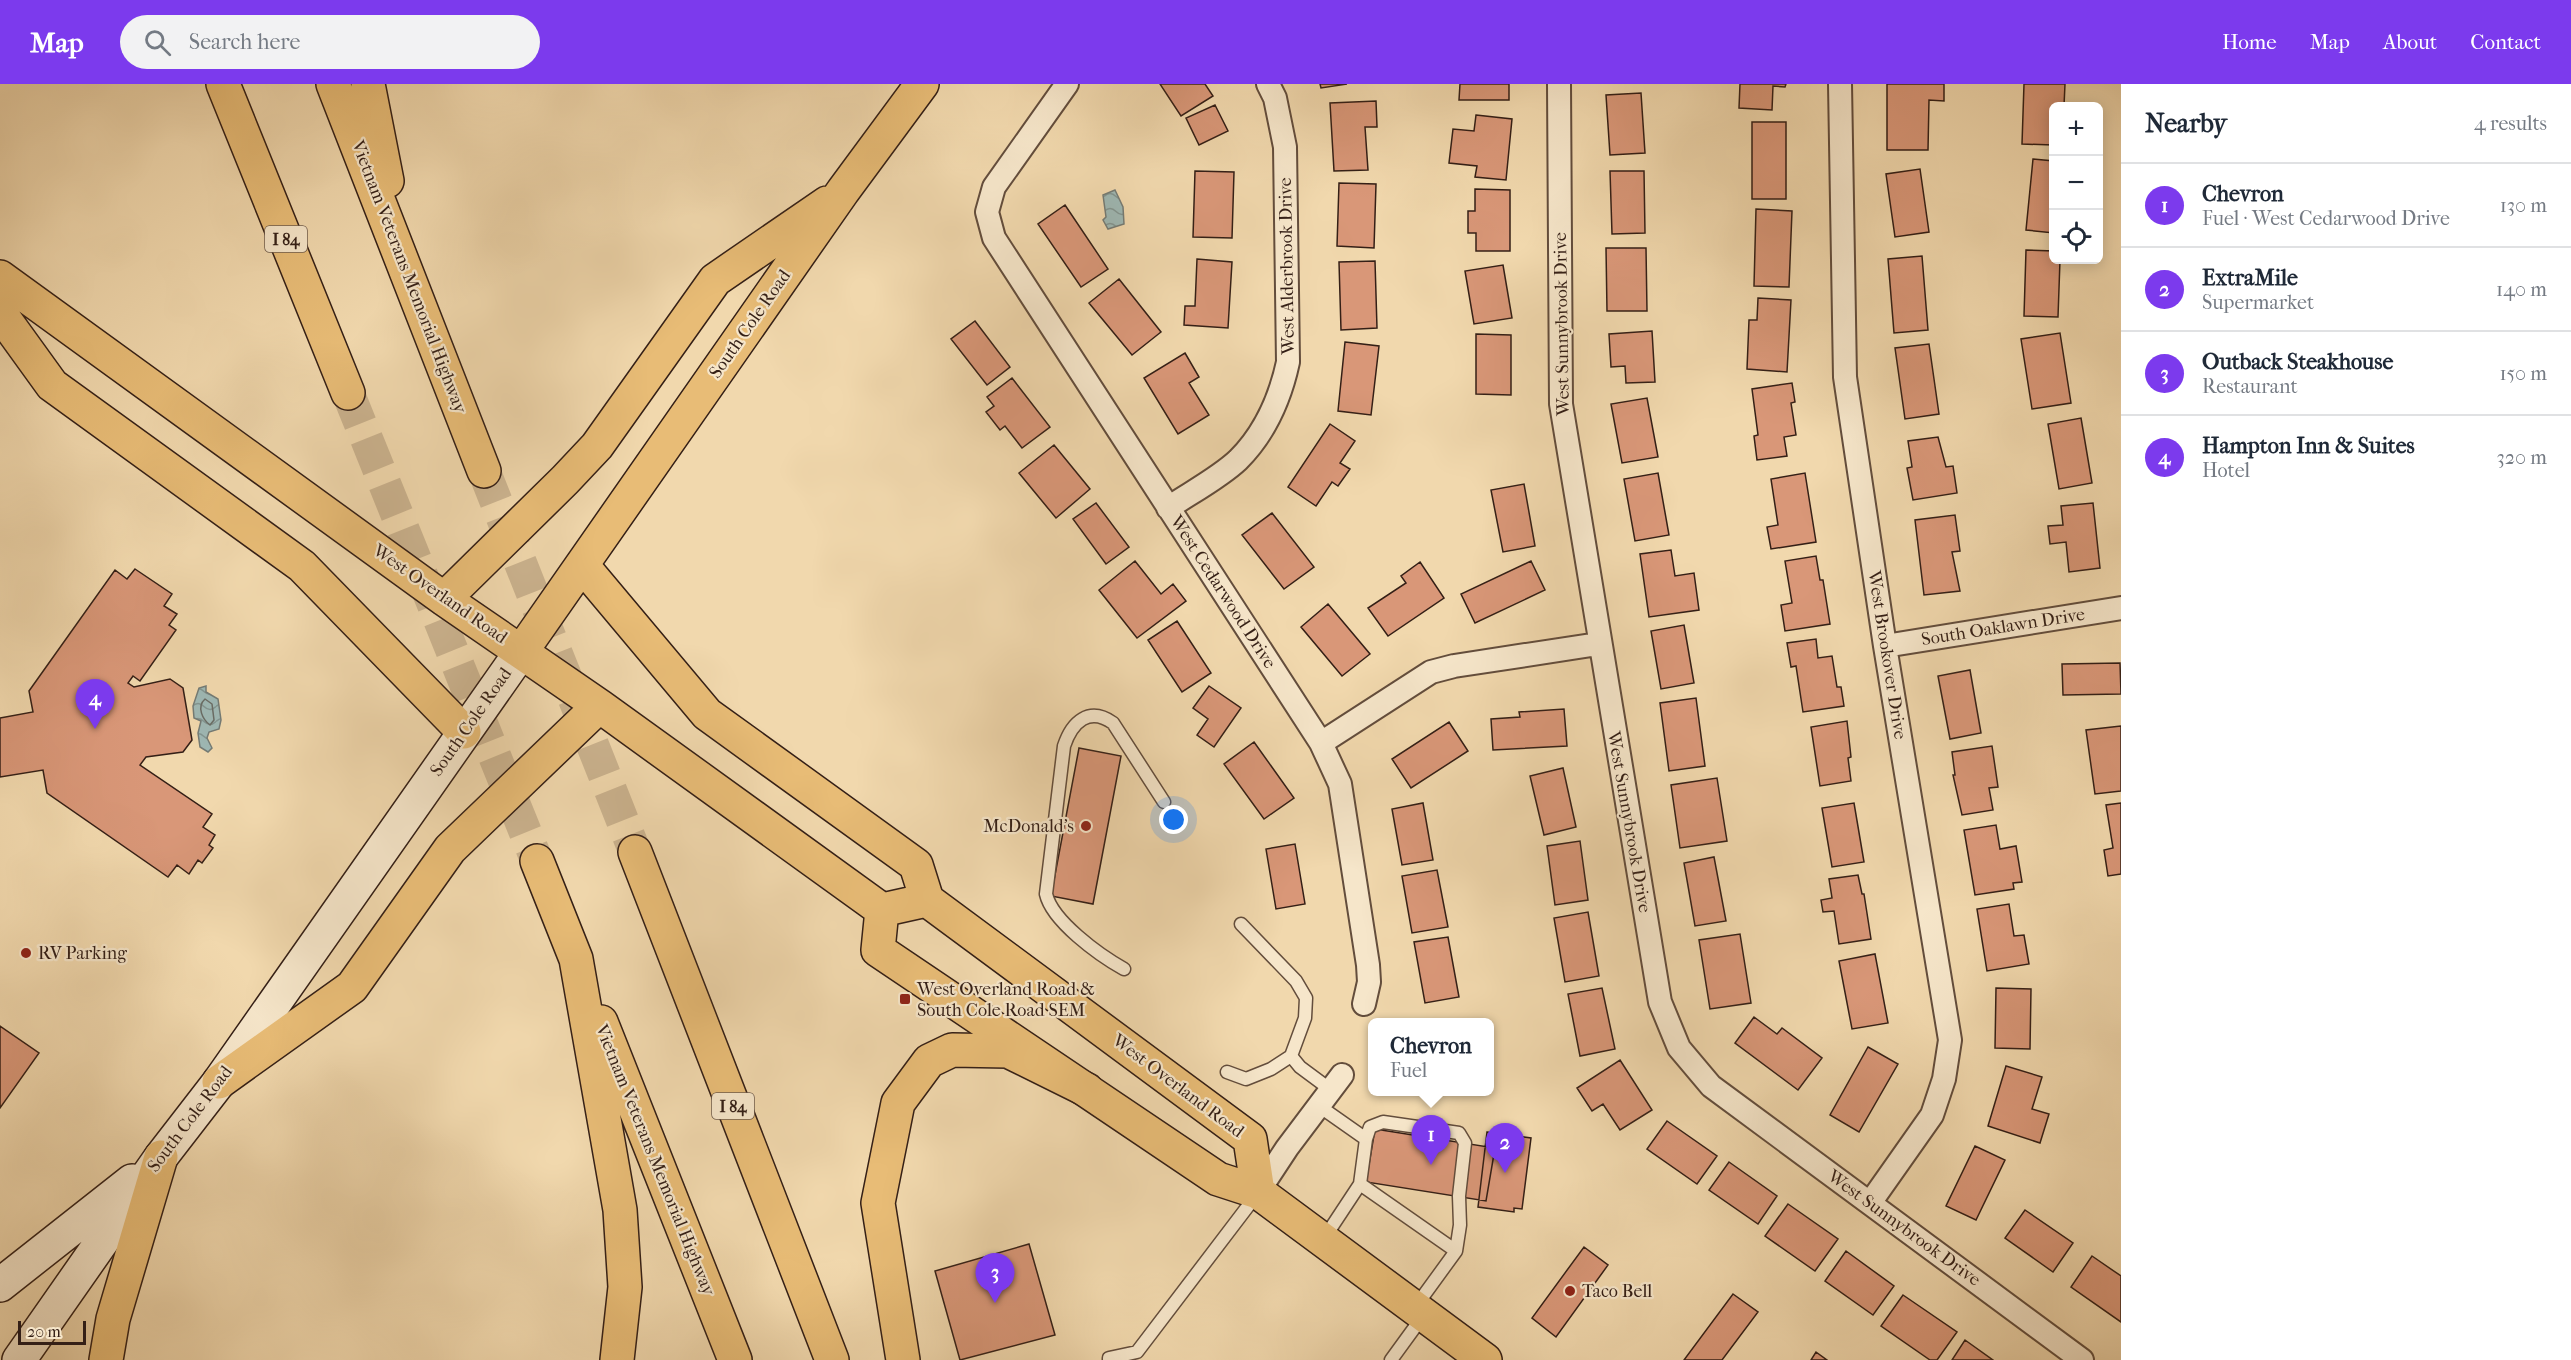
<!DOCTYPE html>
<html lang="en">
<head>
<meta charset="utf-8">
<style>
	:root { --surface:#fff; --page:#f2f2f3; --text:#1f2937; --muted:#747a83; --line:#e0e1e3; --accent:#7c3aed }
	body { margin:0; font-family:"IM FELL French Canon",serif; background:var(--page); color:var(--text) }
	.controls { position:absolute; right:18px; top:18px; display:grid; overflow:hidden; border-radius:9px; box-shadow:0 3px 15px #0003 }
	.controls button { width:54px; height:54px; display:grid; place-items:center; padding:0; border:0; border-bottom:2px solid var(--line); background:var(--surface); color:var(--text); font:30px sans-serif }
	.scale { position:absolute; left:18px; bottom:15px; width:68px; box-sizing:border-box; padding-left:6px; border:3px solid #341f16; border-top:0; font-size:16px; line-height:21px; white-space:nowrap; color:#341f16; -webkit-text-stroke:4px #f6e6ca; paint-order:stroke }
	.you { position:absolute; left:1174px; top:736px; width:21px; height:21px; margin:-15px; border:4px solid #fff; border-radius:50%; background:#1a73e8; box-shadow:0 0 0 9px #1a73e833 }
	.badge { display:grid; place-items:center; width:39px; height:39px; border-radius:50%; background:var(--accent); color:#fff; font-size:20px; font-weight:700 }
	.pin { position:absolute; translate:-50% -50px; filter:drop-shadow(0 2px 3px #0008) }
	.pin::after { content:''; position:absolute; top:32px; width:21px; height:18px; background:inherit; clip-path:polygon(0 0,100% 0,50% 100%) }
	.popup { position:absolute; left:1368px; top:934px; width:126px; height:78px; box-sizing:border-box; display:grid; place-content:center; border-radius:9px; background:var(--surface); filter:drop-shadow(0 2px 4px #0005); font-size:20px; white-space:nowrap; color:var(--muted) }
	.popup b { font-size:22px; color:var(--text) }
	.popup::after { content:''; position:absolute; left:50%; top:100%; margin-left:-12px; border:12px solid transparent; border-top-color:var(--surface) }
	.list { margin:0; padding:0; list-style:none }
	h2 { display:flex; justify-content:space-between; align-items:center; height:78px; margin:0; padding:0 24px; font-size:26px }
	h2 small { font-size:20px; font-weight:400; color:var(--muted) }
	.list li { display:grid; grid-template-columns:39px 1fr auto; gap:18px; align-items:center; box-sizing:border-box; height:84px; padding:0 24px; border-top:2px solid var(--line) }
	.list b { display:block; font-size:22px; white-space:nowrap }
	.list p { margin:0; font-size:20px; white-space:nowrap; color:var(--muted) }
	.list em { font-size:20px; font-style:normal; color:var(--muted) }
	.icon { flex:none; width:33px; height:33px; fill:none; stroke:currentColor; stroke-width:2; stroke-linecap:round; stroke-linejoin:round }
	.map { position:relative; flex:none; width:2121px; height:1276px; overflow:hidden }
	header { display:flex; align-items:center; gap:36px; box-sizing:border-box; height:84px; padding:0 30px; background:var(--accent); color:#fff }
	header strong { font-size:28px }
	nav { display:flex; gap:33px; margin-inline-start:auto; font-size:21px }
	.search { width:420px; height:54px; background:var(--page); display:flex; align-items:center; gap:15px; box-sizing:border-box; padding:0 21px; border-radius:33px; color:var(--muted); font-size:22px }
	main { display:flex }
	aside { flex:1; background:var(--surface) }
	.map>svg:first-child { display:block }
	.water { fill:url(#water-waves); stroke:#747b75; stroke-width:1.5 }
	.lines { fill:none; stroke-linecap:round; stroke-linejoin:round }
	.shore { stroke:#696c65; stroke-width:1.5 }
	.building { fill:#d99778; stroke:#341f16; stroke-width:1.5 }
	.motorway-tunnel { stroke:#cbb38f; stroke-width:33; stroke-dasharray:33 16; stroke-linecap:butt }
	.service-casing { stroke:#634d3c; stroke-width:15 }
	.minor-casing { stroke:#634d3c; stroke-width:26 }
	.secondary-casing { stroke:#341f16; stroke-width:36 }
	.primary-casing { stroke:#341f16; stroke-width:36 }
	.motorway-casing { stroke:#341f16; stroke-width:36 }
	.service { stroke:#f6e6ca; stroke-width:12 }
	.minor { stroke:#f6e6ca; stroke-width:22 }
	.secondary { stroke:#f6e6ca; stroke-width:33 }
	.primary { stroke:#e8bc76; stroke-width:33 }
	.motorway { stroke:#e8bc76; stroke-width:33 }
	.poi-dot { fill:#8f2418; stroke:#f6e6ca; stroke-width:2 }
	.labels { text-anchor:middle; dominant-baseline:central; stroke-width:4.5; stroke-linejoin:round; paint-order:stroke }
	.shield { fill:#f6e6ca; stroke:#6e5b4c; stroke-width:1.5 }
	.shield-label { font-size:16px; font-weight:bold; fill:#341f16 }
	.street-label { font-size:18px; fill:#341f16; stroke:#f6e6ca }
	.poi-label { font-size:18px; fill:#341f16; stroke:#f6e6ca; text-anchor:start }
</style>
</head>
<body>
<header>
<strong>Map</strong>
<div class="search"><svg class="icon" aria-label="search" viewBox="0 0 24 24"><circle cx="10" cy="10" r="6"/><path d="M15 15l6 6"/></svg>Search here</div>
<nav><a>Home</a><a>Map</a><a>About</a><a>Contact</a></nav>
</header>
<main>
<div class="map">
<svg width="2121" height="1276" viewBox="0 0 2121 1276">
	<defs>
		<pattern id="water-waves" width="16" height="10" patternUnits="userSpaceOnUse" patternTransform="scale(1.5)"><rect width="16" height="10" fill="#9eb8b4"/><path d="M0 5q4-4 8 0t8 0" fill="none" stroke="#829591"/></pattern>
	</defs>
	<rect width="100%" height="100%" fill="#f1d8ad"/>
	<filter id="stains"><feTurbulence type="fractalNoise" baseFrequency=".00333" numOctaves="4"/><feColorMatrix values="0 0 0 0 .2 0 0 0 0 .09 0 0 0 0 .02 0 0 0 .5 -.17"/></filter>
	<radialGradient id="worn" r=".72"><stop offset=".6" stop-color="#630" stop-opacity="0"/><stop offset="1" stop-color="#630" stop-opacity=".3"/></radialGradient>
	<path class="water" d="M1115,106L1123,123L1124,140L1108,145L1103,136L1106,133L1103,111Z
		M206,602V608L218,615L221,636L219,645L209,648L207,654L212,664L208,668L200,663L198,649L201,637L194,634L193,622L199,604Z"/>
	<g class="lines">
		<path class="shore" d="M205,615L212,620L214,636L210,641C203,636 196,623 205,615Z"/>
	</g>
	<path class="building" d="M1160,0H1205L1213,12L1181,32Z
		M1320,0H1347L1321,4Z
		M1460,0H1509V16H1459Z
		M1740,0H1786L1785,3L1773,2L1772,26L1739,24Z
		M1887,0H1944V17L1929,16L1928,66H1887Z
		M2024,0H2065L2064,22H2054L2053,61L2022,60Z
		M1641,9L1645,69L1610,71L1606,11Z
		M1376,17L1377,43H1365L1368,86L1334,87L1330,19Z
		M1215,21L1228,47L1199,61L1186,34Z
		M1476,31L1512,35L1506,96L1475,93L1477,82L1449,79L1453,45L1474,47Z
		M1752,38H1786V115H1752Z
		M2033,75L2054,77V149L2026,146Z
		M1920,85L1929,148L1895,153L1886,90Z
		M1195,87L1234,88L1232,154L1193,153Z
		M1610,87H1644L1645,149L1612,150Z
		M1339,99L1376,100L1374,164L1337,162Z
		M1475,105L1510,106V167H1476V149H1468V127H1475Z
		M1065,121L1108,185L1081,203L1038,140Z
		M1756,125L1792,127L1789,203L1754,202Z
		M1606,164H1646L1647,227H1607Z
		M2026,166L2054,167V176H2060L2058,233L2024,232Z
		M1922,172L1928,246L1894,249L1888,175Z
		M1197,175L1232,178L1228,244L1184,241L1185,222H1195Z
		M1375,177L1377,244L1341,246L1339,178Z
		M1503,181L1512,234L1474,240L1465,187Z
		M1119,195L1161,248L1132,271L1089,219Z
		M1758,214L1791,216L1787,288L1747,285L1749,236H1757Z
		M975,237L1010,283L987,301L951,255Z
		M1652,247L1655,298L1626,299L1625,282L1611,283L1609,250Z
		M2060,249L2071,319L2032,325L2021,255Z
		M1476,250L1511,251V311L1476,310Z
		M1345,258L1379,262L1371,331L1338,327Z
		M1929,260L1939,330L1905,335L1895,264Z
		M1185,269L1199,293L1189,299L1209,331L1178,350L1144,294Z
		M1012,294L1050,343L1022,364L1005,342L1000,346L986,328L994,322L987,313Z
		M1792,299L1795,318L1791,319L1796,351L1784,353L1787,372L1757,376L1754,352L1758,351L1752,305Z
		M1647,314L1658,373L1622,379L1611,320Z
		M2081,334L2092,399L2059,405L2048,340Z
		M1330,340L1355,357L1340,379L1350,385L1338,402L1332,398L1316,422L1288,403Z
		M1938,353L1946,383L1953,382L1957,409L1913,416L1907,384L1912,383L1908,357Z
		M1054,361L1090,405L1056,434L1019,389Z
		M1658,389L1669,451L1635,457L1624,395Z
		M1805,389L1816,458L1771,465L1767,443L1778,441L1771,395Z
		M1524,400L1535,462L1503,468L1491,406Z
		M1096,419L1129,463L1106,480L1073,435Z
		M2093,419L2100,484L2069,488L2066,458L2050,460L2048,442L2063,441L2061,422Z
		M1272,429L1314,483L1284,505L1242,451Z
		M1955,431L1960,467L1952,468L1960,507L1924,511L1915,436Z
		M1671,466L1675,492L1694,489L1699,526L1649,533L1640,470Z
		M1816,472L1820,496H1823L1830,540L1785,547L1781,521L1792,519L1785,477Z
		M1135,477L1161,510L1173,500L1186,517L1137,554L1099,506Z
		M1531,477L1545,506L1475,539L1461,510Z
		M1420,478L1444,514L1388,552L1368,524L1406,499L1401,492Z
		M135,485L172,510L164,522L177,530L169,541L176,546L140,597L133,592L128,599L134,603L170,595L183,604L192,656L183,668L146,673L140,681L212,730L203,743L215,751L209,761L213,764L202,779L198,776L189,790L177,781L168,793L47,709L43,686L0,693V634L33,628L29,607L115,486L127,495Z
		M1328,520L1370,570L1342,592L1301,543Z
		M1177,537L1211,589L1182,608L1148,556Z
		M1684,541L1694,599L1661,605L1651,547Z
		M1816,555L1818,574L1832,572L1837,603H1841L1844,622L1803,628L1796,582L1791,583L1787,559Z
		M2120,579L2121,610L2063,611L2062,580Z
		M1970,586L1981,649L1950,655L1938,592Z
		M1209,602L1241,624L1214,663L1197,651L1208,635L1193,624Z
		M1696,614L1705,682L1669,687L1660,619Z
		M1564,625L1567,662L1493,666L1491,635L1520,633L1519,628Z
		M1847,637L1851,673L1848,674L1851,697L1820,702L1811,643Z
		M1449,638L1468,667L1411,704L1392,675Z
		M2121,642V707L2095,710L2086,646Z
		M1254,658L1294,714L1264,735L1224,680Z
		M1992,662L1998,703L1989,704L1993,726L1962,731L1953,691H1955L1952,668Z
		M1079,664L1121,672L1093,820L1051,812Z
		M1563,684L1576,743L1544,751L1530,692Z
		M1717,694L1727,757L1680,764L1671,701Z
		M1423,719L1433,776L1402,781L1392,725Z
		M1854,719L1864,778L1832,783L1822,724Z
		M2121,719V790L2108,792L2104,766L2113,764L2106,721Z
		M1996,741L2000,765L2016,762L2022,798L2013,799L2014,805L1975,811L1964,746Z
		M1580,757L1588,816L1555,821L1547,762Z
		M1295,760L1305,820L1276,825L1266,765Z
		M1714,773L1726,837L1695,842L1684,779Z
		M1437,786L1448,843L1412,849L1402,792Z
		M1858,791L1862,810H1864L1871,855L1839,860L1834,827L1823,828L1821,816L1832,814L1829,795Z
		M2009,820L2014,852L2024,851L2029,880L1987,887L1977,825Z
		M1588,828L1599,892L1565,898L1554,834Z
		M1740,850L1751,919L1710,925L1699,856Z
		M1448,853L1459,913L1425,919L1414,858Z
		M1875,870L1888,939L1852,945L1839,877Z
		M1602,904L1615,965L1580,972L1568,910Z
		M1996,904L2031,905L2030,965L1995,964Z
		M1754,933L1777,950L1782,944L1822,974L1798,1006L1735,959Z
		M0,942L39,969L0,1024Z
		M1868,963L1898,980L1859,1048L1830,1031Z
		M1620,976L1652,1026L1620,1046L1603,1020L1592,1027L1577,1004Z
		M2006,982L2042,993L2032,1025L2049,1030L2040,1059L1988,1042Z
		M1667,1037L1717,1072L1697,1100L1647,1065Z
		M1375,1045L1495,1064L1486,1117L1366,1098Z
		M1487,1048L1531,1054L1522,1125L1514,1124V1128L1478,1123Z
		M1975,1062L2005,1076L1976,1136L1946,1122Z
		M1729,1078L1777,1112L1758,1140L1709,1106Z
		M1788,1120L1838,1155L1815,1187L1765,1152Z
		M2025,1126L2073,1159L2053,1188L2005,1154Z
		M1029,1160L1055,1251L960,1276L935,1187Z
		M1584,1163L1608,1181L1556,1253L1532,1234Z
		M1846,1167L1894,1202L1873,1231L1825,1197Z
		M2092,1172L2121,1192V1238L2071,1203Z
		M1733,1210L1758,1228L1722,1276H1684Z
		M1903,1211L1957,1248L1937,1276H1930L1881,1242Z
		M1965,1256L1993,1276H1952Z
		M1816,1268L1827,1276H1811Z"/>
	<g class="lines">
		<path class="motorway-tunnel" d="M348,309L537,777
			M484,387L635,768"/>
		<g class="service-casing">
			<path id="service" d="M1124,885C1099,871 1052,837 1046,810L1064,662C1072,638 1089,622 1113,639L1164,718
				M1291,972L1300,983L1331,1006
				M1227,988L1246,995L1271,985L1291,972L1305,934L1306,914L1296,897L1241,840
				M1319,1022L1366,1055L1360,1100L1323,1156
				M1366,1055L1370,1043L1383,1038L1459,1049L1465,1059L1459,1112L1460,1141L1456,1167
				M1360,1100L1456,1167L1416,1222
				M1109,1276V1274L1137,1268L1258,1109
				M1391,1276L1423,1232"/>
		</g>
		<g class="minor-casing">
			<path id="minor" d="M1067,0L994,103L987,128L994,154L1321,659L1340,700L1368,881L1369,898L1364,920
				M1559,0L1561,320L1660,918L1679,964L1711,1002L2082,1276
				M1840,0L1845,293L1885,562L1950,956L1944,995L1932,1031L1870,1119
				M1168,424C1190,409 1219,394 1238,376C1265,349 1280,315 1288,278L1285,63L1275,14L1268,0
				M1885,562L2121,524
				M1321,659L1431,588L1454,582L1598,560
				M1258,1108L1287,1064L1342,991"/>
		</g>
		<g class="secondary-casing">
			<path id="secondary" d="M0,1201L132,1097
				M19,1276L161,1073L219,998L521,568"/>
		</g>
		<g class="primary-casing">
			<path id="primary" d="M0,193L444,515L601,623L882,826L927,816L1250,1055L1258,1108
				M0,229L52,301L302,482L464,648
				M582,481L707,630L916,781L927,816
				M444,515L565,396L597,362L715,196L827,119
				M521,568L843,107L922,0
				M882,826L878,866L1218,1095L1258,1108L1485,1276
				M219,998L352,903L450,765L599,622"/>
		</g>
		<g class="motorway-casing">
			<path id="motorway" d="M223,0L348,309
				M333,0L484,387
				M368,0L387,97
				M635,768L832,1276
				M537,777L576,875L620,1126L625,1203L617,1276
				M601,938L735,1276
				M106,1276L113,1235L161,1073
				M903,1276L878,1119L898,1019L929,977L952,966L1008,967L1087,1006"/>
		</g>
		<use href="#service" class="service"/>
		<use href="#minor" class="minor"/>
		<use href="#secondary" class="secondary"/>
		<use href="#primary" class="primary"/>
		<use href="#motorway" class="motorway"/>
	</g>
	<g class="poi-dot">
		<circle cx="1086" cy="742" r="6"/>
		<circle cx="26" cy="869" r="6"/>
		<rect x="899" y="909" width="12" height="12" rx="3"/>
		<circle cx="1570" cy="1207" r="6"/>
	</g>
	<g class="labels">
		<g class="shield">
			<rect x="265" y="142" width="42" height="26" rx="4.5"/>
			<rect x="712" y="1009" width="42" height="26" rx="4.5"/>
		</g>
		<g class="shield-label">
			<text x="286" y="155">I 84</text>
			<text x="733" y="1022">I 84</text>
		</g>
		<g class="street-label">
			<text transform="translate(1287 182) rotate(-91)">West Alderbrook Drive</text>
			<text transform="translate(409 193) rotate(69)">Vietnam Veterans Memorial Highway</text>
			<text transform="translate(750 240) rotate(-55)">South Cole Road</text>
			<text transform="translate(1562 240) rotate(-91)">West Sunnybrook Drive</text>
			<text transform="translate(1223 508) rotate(57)">West Cedarwood Drive</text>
			<text transform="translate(440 510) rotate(35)">West Overland Road</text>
			<text transform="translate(2003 543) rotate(-9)">South Oaklawn Drive</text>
			<text transform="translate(1887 571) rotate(81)">West Brookover Drive</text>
			<text transform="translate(471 638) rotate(-55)">South Cole Road</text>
			<text transform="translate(1629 738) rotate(80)">West Sunnybrook Drive</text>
			<text transform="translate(1178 1002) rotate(37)">West Overland Road</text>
			<text transform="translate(190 1035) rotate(-53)">South Cole Road</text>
			<text transform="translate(655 1076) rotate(68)">Vietnam Veterans Memorial Highway</text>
			<text transform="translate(1904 1144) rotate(36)">West Sunnybrook Drive</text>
		</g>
		<g class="poi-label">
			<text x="1074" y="742" text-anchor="end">McDonald's</text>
			<text x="38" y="869">RV Parking</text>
			<text x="917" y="905">West Overland Road &amp;<tspan x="917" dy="21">South Cole Road SEM</tspan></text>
			<text x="1582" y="1207">Taco Bell</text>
		</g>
	</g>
	<rect width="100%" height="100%" filter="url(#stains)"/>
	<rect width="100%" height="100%" fill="url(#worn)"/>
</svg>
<div class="controls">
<button>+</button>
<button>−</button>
<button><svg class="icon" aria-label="locate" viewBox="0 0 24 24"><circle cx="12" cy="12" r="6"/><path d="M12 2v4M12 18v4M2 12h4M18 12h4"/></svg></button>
</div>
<div class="scale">20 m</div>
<div class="you"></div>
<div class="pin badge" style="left:1431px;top:1081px">1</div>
<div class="popup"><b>Chevron</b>Fuel</div>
<div class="pin badge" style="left:1505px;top:1089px">2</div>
<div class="pin badge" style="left:995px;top:1219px">3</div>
<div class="pin badge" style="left:95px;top:645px">4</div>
</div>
<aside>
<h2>Nearby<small>4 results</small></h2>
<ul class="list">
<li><span class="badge">1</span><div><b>Chevron</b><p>Fuel · West Cedarwood Drive</p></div><em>130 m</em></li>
<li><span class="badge">2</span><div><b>ExtraMile</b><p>Supermarket</p></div><em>140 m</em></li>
<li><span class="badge">3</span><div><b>Outback Steakhouse</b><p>Restaurant</p></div><em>150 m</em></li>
<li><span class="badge">4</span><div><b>Hampton Inn &amp; Suites</b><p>Hotel</p></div><em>320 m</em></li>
</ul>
</aside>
</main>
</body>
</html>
